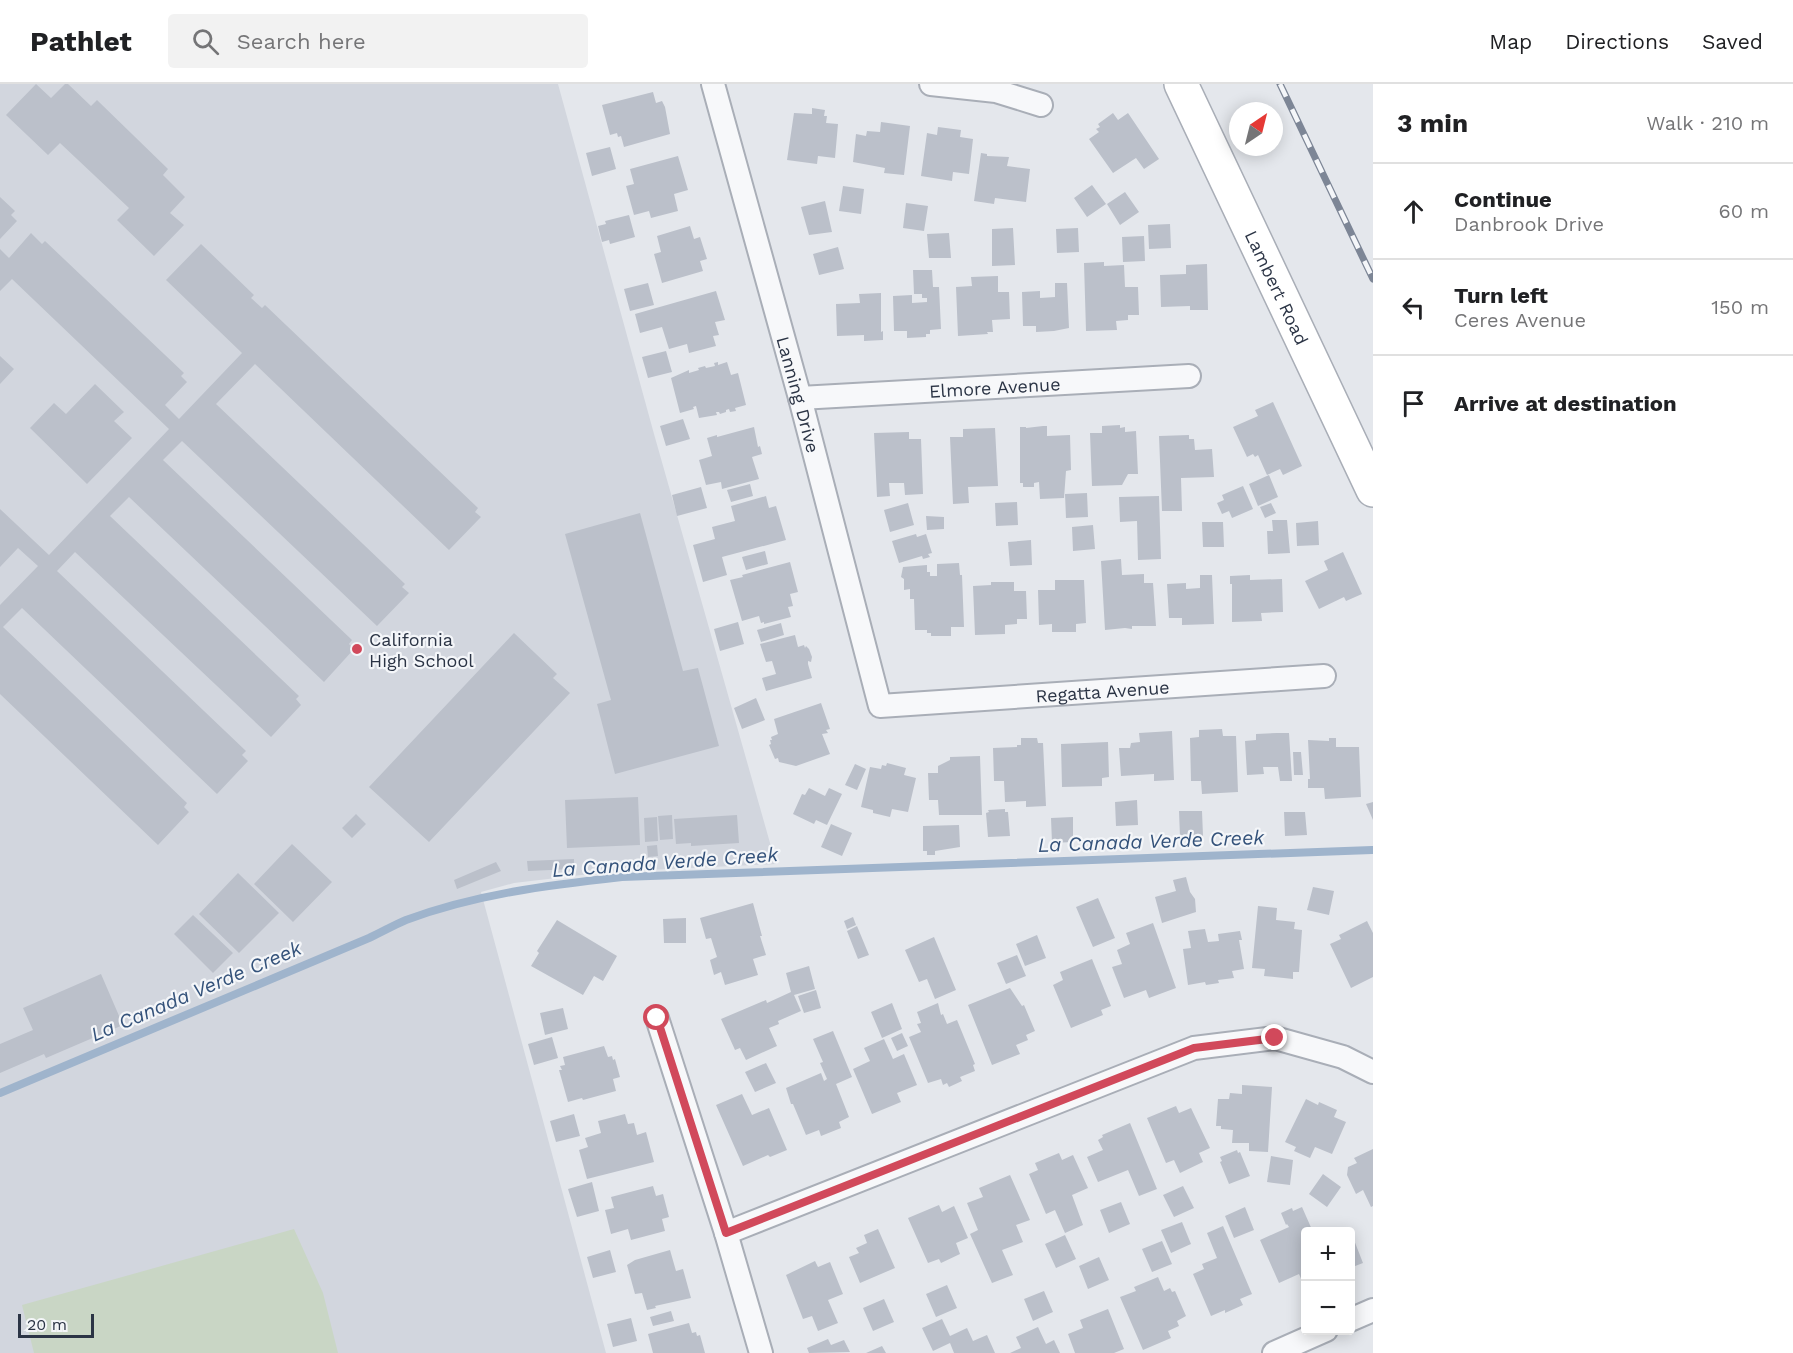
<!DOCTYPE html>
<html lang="en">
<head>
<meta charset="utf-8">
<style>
	:root { --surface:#fff; --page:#f2f2f2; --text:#202124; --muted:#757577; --line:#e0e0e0 }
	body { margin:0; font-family:"Work Sans",sans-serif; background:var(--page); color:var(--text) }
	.controls { position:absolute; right:18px; bottom:18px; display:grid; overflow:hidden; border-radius:6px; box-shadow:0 3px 15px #0003 }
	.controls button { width:54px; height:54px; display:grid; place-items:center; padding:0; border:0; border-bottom:2px solid var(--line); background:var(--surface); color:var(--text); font:30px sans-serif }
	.compass { position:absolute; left:1229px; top:18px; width:54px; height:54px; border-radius:50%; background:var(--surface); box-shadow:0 3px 15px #0003; rotate:35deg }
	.scale { position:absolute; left:18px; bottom:15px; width:76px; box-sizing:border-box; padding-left:6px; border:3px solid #2b3445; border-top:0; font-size:16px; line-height:21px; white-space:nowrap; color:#2b3445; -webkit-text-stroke:4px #f4f6f9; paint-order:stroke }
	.stop { position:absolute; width:18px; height:18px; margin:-14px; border:4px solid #d1495b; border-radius:50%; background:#fff }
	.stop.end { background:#d1495b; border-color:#fff; box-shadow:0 2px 6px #0008 }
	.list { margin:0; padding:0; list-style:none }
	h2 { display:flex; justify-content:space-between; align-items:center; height:78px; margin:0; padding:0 24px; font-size:26px }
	h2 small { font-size:20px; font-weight:400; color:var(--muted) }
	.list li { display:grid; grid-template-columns:39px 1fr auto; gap:18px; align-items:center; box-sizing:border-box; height:96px; padding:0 24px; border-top:2px solid var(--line) }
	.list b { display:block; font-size:22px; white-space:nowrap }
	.list p { margin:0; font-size:20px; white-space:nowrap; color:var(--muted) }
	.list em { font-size:20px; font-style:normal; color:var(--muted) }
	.icon { flex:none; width:33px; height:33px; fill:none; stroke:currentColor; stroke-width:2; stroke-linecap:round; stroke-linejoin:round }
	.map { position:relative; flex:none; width:1373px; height:1269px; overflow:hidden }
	header { display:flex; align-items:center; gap:36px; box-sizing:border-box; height:84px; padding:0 30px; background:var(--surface); border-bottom:2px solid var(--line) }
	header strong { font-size:28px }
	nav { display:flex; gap:33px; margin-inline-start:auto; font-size:21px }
	.search { width:420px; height:54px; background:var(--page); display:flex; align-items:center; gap:15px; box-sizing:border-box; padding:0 21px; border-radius:6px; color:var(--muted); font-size:22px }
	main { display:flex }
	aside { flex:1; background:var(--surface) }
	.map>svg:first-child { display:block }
	.built { fill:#d2d6de }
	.green { fill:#c9d6c5 }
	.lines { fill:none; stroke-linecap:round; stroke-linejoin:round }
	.stream { stroke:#9fb4cc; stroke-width:8 }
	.building { fill:#bbc0ca }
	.street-casing { stroke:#a9aeb7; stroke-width:26 }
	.secondary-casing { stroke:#a9aeb7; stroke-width:36 }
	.street { stroke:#f7f8fa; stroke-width:22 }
	.secondary { stroke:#fff; stroke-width:33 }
	.rail-casing { stroke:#7d8696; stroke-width:7 }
	.rail { stroke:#f4f6f9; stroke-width:4.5; stroke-dasharray:14; stroke-linecap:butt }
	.route { stroke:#d1495b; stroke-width:8 }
	.poi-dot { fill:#d1495b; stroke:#f4f6f9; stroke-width:2 }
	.labels { text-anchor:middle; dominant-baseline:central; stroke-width:4.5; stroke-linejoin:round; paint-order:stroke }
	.street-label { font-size:18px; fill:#2b3445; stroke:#f4f6f9 }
	.poi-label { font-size:18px; fill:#2b3445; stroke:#f4f6f9; text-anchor:start }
	.water-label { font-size:20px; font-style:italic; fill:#34527a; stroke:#f4f6f9 }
</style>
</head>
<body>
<header>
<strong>Pathlet</strong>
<div class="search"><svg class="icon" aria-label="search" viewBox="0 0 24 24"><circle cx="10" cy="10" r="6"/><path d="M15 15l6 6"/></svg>Search here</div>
<nav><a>Map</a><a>Directions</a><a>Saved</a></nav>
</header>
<main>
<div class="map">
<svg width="1373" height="1269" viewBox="0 0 1373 1269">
	<rect width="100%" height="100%" fill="#e4e7ec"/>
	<path class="built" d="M0,0H558L654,350L776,780L607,788L514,799L481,808L606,1269H0Z"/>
	<path class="green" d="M294,1145L323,1209L338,1269H34L22,1221Z"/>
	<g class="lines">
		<path class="stream" d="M0,1009L369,854C382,848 394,841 406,836C476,810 549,801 622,793L1372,766"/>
	</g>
	<path class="building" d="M36,0L51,14L65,0H68L91,22L97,16L168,85L163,91L185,113L170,129L184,141L154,172L117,136L129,124L60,59L48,71L6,31Z
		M653,8L656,19L662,17L665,23L670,50L624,63L621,52L618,53L617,49L610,51L602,21Z
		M812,24L825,26L824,32H827L826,39L838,40L835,74L818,72L817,80L787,76L794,29L812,30Z
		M1113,29L1118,36L1128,29L1159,75L1144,85L1136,74L1113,89L1089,55L1099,48L1096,45L1100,43L1098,40Z
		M881,38L910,42L904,91L884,89L885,84L853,78L856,50L866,52L867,47L880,48Z
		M938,43L961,46L960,53L973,55L969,90L953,88L952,97L921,92L927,49L937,51Z
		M610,63L616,85L592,92L586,69Z
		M981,69L987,70V72L1009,73L1007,82L1030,85L1026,118L995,114L994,120L974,117Z
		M678,72L688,106L674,110L678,127L651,134L649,127L634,131L626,102L634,100L630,85Z
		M1092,101L1106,120L1087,133L1074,114Z
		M843,102L864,105L861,130L839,127Z
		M1125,108L1139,128L1120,141L1107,120Z
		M0,113L15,127L11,131L17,137L0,155Z
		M825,117L832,148L809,151L801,123Z
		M906,119L928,122L924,147L903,144Z
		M629,131L635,153L610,160L609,156L602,158L598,142L606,140L605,137Z
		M1170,140L1171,164L1149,165L1148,141Z
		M690,142L694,155L700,153L707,175L700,177L703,187L662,199L654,170L661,168L657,152Z
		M1013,144L1015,181L992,182V145Z
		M1078,144L1079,168L1057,169L1056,145Z
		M31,149L42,160L45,157L184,289L181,292L187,298L165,321L179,335L242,269L166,196L201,160L254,211L251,214L262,224L265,221L478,424L475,428L481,433L449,466L255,280L216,320L405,500L402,503L409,509L377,542L182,357L163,376L352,556L349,560L354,565L324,598L129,413L110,432L299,612L296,615L301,621L271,653L75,468L57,487L246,667L242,671L248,677L217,710L22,524L3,543L187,719L184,723L189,728L158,761L0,610V521L38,482L18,464L0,483V425L49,471L169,345L12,195L0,207V165L9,174Z
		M949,149L951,174H929L927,150Z
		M1144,152L1145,177L1123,178L1122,153Z
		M838,163L844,185L819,191L813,170Z
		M1104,178V182L1124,181L1125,203H1138L1139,231H1128V236L1116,237L1117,246L1086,247L1084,179Z
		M1207,180L1208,226H1190V222L1161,223L1160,191L1186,190V181Z
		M913,186H932L933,203H939L941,245L930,246V250H926V253L907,254V247H894L893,212L912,211V219L927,218V214H922V210H914Z
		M998,192V208H1009L1010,235L992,236L993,248H987L988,250L958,252L956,203L972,202L971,193Z
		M648,199L654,221L630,227L624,205Z
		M1055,199H1067L1069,244L1054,247L1036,248V242H1023L1022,208L1040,207V214L1055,213Z
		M716,207L725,236L715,238L719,251L713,252L716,262L689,269L687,260L669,265L662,243L640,249L635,230Z
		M881,209V248L883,247V256L864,257V251L837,252L836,220L860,219L859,210Z
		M666,267L672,288L648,294L642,273Z
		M0,272L14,285L0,300Z
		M718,278V281L727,278L731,291L738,289L746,321L735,324L736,327L730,328L729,325L726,326V328L720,330L719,328H716L717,331L699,334L696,322L693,323L694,325L680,329L671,294L689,286V289L699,286L698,284L705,282L706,284L715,282L714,279Z
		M95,300L124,328L114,337L132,354L87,400L30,344L54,319L66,330Z
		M1273,318L1302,382L1283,391L1280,385L1267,391L1258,371L1255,373L1253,370L1247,373L1233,343L1258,332L1255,326Z
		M683,335L690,355L666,362L660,342Z
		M1120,341V344L1125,343V348L1136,347L1138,390H1128L1122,401L1092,402L1090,349H1102V342Z
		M1043,342H1047V352L1070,351L1071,386L1066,387L1064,414L1040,415L1039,398L1034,399V403H1023V399H1020V343H1026V344Z
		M754,343L758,363L760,362L762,370L752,373L759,395L722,405L721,398L706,401L699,376L712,372L707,354L717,351V353Z
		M995,344L998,402L968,403L969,419L953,420L950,353H963V345Z
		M909,348V355H921L923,410L905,411L904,399H889L890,412L877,413L874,349Z
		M1189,351V355H1194L1195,366L1212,365L1214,393L1181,394L1182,427H1162L1159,352Z
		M1269,391L1278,413L1258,422L1249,400Z
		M750,400L753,412L731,418L727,406Z
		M1243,402L1253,425L1232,434L1229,427L1222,430L1217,419L1224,416L1222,411Z
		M701,403L707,424L677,432L672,411Z
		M1087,409L1088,433L1066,434L1065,410Z
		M766,412L769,424L776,422L786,456L722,473L727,491L703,498L693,461L715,455L712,443L735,437L731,422Z
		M1159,412L1161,475L1138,476L1137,437L1120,438L1119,413Z
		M1017,418L1018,441L996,442L995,419Z
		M908,419L914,441L890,448L884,426Z
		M1271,419L1276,429L1265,434L1260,423Z
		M640,429L683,587L698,584L719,662L615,690L597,620L611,616L565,450Z
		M926,432L944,433V445L927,446Z
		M1272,436H1287L1290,469L1268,470L1267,447H1273Z
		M1318,437L1319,461L1297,462L1296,439Z
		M1202,438H1223L1224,463H1203Z
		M1093,441L1095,465L1073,467L1072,443Z
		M916,450L917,453L926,450L932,469L928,470L930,473L923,475L922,472L899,479L892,457Z
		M1031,456L1032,481L1010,482L1008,458Z
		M765,467L768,480L746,486L742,473Z
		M1343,468L1362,510L1346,517L1344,513L1319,525L1305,497L1328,486L1324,477Z
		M1121,475L1122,491L1144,490V499H1153L1156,542H1132V545L1125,544L1105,546L1101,477Z
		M790,478L798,508L790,510L793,522L788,523L791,533L764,540V538L761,539L759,532L742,537L730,496L743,493L742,491Z
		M959,479L960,491H962L964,543H951V552H931V549H927V546H915L914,515H910V505L904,506V495L901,493L903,483L927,481V488H930V492H937V480Z
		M1200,491H1212L1214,540L1182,541V534H1169L1167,500L1186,499V505L1200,504Z
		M1250,491V496L1282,495L1283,528L1261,529L1262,537L1232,538V500H1230V492Z
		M1055,496H1084L1086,539L1076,540V548H1052V540L1039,541L1038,506H1055Z
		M991,498H1014V507H1026L1027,535H1017V540L1005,541V550L975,551L973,502L991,501Z
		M738,538L744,560L720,567L714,545Z
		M781,539L784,551L761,558L757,546Z
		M514,549L557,590L553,594L570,609L429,758L369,703Z
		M795,551L798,563L804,561L805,564L806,562L809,565L812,573L811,578L808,577V580L812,594L766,607L762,594L776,590L772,577L766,578L760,560Z
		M756,614L765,636L742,645L734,624Z
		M821,619L830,645L826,646L828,649L822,650L830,670L796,682L779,678L778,674L775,675L769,661L771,660L770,656H772L771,653L778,650L774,635Z
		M1222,645L1223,652H1236L1238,708L1202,710L1201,697H1191L1190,654L1199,653V646Z
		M1172,647L1174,696L1154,697V690L1121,692L1119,664H1130L1131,659L1140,658L1139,649Z
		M1277,649H1289L1292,697H1280L1278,683H1263L1264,690L1247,691L1245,657L1256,656V650Z
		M1021,654H1037L1038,659H1043L1046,722L1026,723V717L1005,718L1004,697H994L993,664L1017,663V661H1021Z
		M1329,654H1336V663H1359L1361,713L1325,715L1324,704H1308V695H1310L1308,656L1329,657Z
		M1108,658L1109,693L1102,694V702L1062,703L1061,660Z
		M1293,668H1301L1303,691H1294Z
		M980,672L982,731H939L938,716H929L928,689H938V682L950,676V673Z
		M887,679L906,684L904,691L916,694L908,728L892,725L890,733L873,729V726L861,723L870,683L881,685L882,681L886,682Z
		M855,680L866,685L857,706L845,701Z
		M809,704L825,712L829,704L842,710L827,741L816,736L814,740L793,730L802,710L805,711Z
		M638,713L640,761L567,764L565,716Z
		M1137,716L1138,741L1116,742L1115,718Z
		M1373,718V736L1366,720Z
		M1005,725V728H1008L1010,752L988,753L986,729L989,728L988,726Z
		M1179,727H1202L1203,752L1180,753Z
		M1284,728H1305L1307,751L1285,752Z
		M356,730L366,740L352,754L342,744Z
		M672,731L673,755L660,756L658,732Z
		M737,731L739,759L691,762V759L676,760L674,735Z
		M657,733L658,757L645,758L644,734Z
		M1073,733V758L1052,759L1051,734Z
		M831,740L852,749L842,772L821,763Z
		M959,741L960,763L935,767V771H927V767H923V742Z
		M292,760L332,798L293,838L254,800Z
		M657,761L658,772L648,773L647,762Z
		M574,775V785L528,787L527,777Z
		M496,778L501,787L457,805L454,796Z
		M238,789L279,829L239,869L199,830Z
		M1186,793L1190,808L1195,815L1196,828L1162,839L1155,813L1176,807L1173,796Z
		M1313,803L1334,807L1329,831L1307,826Z
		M1098,814L1115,854L1093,863L1076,823Z
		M753,819L762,852H760L766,871L753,875L758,891L725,901L721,888L714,891L710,876L717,873L711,854L706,855L700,834Z
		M1258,822L1277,824L1276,836L1295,838L1294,845L1302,846L1299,888H1293V895L1264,892L1265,885L1252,884Z
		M193,831L233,869L213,889L174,850Z
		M853,833L856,841L847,845L844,837Z
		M686,834V859H664L663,835Z
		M557,836L617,872L603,897L594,892L583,911L531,882L539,869L537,867Z
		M1367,837L1373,849V893L1351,904L1330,860L1341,855L1339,851Z
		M1153,839L1176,904L1149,914L1146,906L1124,914L1112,883L1122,880L1117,866L1130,860L1126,849Z
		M857,842L869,871L858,875L847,847Z
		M1205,845L1208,858L1219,857L1218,850L1240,847L1242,856H1239L1244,885L1232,887L1234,894L1218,896L1219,899L1206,901L1205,898L1188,901L1183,865L1191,864L1188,847Z
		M1037,851L1046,874L1025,882L1016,860Z
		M934,853L956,906L935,915L927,895L919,898L905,866Z
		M1017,871L1026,892L1006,900L997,879Z
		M1092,875L1111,922L1101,926L1103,931L1071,944L1053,901L1063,896L1060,888Z
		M809,882L815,905L794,911L801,927L778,937L779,940L769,944L777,962L746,976L740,964L735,966L721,935L766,916L767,919L791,908L786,889Z
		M101,890L123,941L46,974L44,970L0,989V960L33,946L23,924Z
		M1010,904L1022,922L1024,921L1035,947L1026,951L1028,956L1016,961L1020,970L992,981L968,921Z
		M816,906L821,924L804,929L798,912Z
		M892,919L902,945L882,954L871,928Z
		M938,919L941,931L943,930L947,940L957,936L975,980L973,981L975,987L960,993L962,997L949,1003L947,999L943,1001L941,995L928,999L909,953L921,948L917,940L921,939L917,928Z
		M563,924L568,945L545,951L540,929Z
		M833,947L852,993L836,1000L849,1033L839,1038L841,1044L821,1052L819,1046L806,1051L793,1020H791L786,1004L821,989L824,997L827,995L820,979L823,978L813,955Z
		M902,949L908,962L897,967L891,954Z
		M552,953L558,974L534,981L528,960Z
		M884,955L893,975L904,970L917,1001L897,1009L901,1018L872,1030L853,985L870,977L864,964Z
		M604,962L608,973L612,972L613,976L615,975L620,993L613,995L616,1007L583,1016L582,1014L568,1018L559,986H562L560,982L565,981L563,973Z
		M766,979L776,999L755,1008L745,988Z
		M1242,1001L1272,1003L1268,1068L1249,1067V1059H1232L1233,1046L1221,1045V1042H1216L1218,1015H1229L1230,1009L1242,1010Z
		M742,1010L752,1031L769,1024L787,1066L770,1073L768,1071L743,1082L716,1021Z
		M1306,1015L1318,1021L1319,1018L1337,1026L1334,1033L1346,1038L1332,1070L1315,1063L1310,1074L1294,1067L1296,1063L1285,1058Z
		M1176,1022L1179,1029L1191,1024L1210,1064L1199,1069L1203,1078L1180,1089L1174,1076L1166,1079L1147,1034Z
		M574,1030L580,1052L556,1058L550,1037Z
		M625,1030L628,1040L634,1039L637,1051L646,1048L654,1078L587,1095L579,1066L588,1063L585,1054L601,1049L598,1037Z
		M1130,1039L1157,1105L1139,1112L1128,1086L1098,1098L1087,1073L1103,1066L1098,1056L1103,1053L1102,1051Z
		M1373,1065V1122L1371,1123L1363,1106L1356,1110L1347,1091L1348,1083L1357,1079L1354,1074Z
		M1237,1066L1238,1069L1240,1068L1250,1092L1229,1100L1220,1078L1222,1077L1220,1073Z
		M1059,1069L1062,1076L1073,1071L1088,1104L1072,1111L1083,1141L1065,1149L1055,1126L1046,1130L1029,1090L1038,1086L1035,1079Z
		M1271,1072L1293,1076L1290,1101L1267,1098Z
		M1323,1090L1341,1103L1327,1123L1309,1110Z
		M1010,1091L1030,1136L1016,1141L1023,1158L1002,1166L1013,1191L992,1199L970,1150L978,1146L967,1119L983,1113L979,1104Z
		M592,1098L599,1127L577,1133L568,1105Z
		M653,1102L656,1112L663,1110L669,1133L662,1135L665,1147L631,1156L628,1145L611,1150L605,1126L614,1124L611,1113Z
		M1183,1102L1194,1124L1174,1133L1163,1111Z
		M1121,1118L1130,1140L1109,1149L1100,1126Z
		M939,1121L942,1128L954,1122L968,1154L956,1159L960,1170L941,1179L939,1175L928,1179L908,1134Z
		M1245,1123L1254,1146L1234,1154L1225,1132Z
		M1302,1123L1313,1148H1306V1198L1303,1199L1299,1190L1279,1199L1260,1156L1289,1143L1287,1140L1286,1141L1281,1129L1292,1124L1293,1127Z
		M1182,1138L1191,1160L1171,1169L1161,1146Z
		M1223,1142L1252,1210L1240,1215L1243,1221L1225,1229V1226L1211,1232L1193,1190L1204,1185L1202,1180L1217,1174L1207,1149Z
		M878,1145L895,1184L860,1199L849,1173L859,1169L856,1164L867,1159L864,1151Z
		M1065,1151L1076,1175L1056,1184L1045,1160Z
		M1354,1156L1363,1179L1350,1184V1158Z
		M1162,1157L1172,1180L1152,1188L1142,1165Z
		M610,1166L616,1188L593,1194L587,1173Z
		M670,1166L676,1187L683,1185L691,1214L655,1222L656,1224L647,1226L642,1209L635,1210L627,1181L635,1176Z
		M1099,1173L1109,1196L1088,1205L1079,1182Z
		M815,1177L818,1183L830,1178L843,1210L828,1216L838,1239L818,1247L812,1232L803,1235L786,1191Z
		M1158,1193L1164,1207L1170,1204L1172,1208L1175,1207L1186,1232L1177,1237L1179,1242L1168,1247L1171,1254L1143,1266L1120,1213L1136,1207L1134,1203Z
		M947,1201L957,1224L936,1233L926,1210Z
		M1044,1207L1053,1228L1033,1237L1024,1215Z
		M884,1215L894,1238L873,1247L863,1224Z
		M1108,1225L1124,1265L1114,1269H1075L1068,1250L1083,1244L1080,1236Z
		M671,1227L674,1237L653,1242L650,1233Z
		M631,1234L637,1257L613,1263L607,1240Z
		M942,1235L950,1252L967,1244L973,1257L987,1251L995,1269H954L950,1259L933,1267L922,1244Z
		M689,1239L692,1249L696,1248L697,1252L700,1251L705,1269H653L648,1250Z
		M1038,1243L1046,1260L1054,1256L1060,1269H1010L1021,1264L1016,1253Z
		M828,1255L831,1261L844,1256L850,1268L809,1269L807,1264Z
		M882,1262L886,1269H866Z"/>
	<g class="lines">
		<g class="street-casing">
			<g id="street">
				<path id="s1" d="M713,0L800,314L880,622L1324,592"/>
				<path d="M931,0L996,7L1041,21"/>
				<path id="s2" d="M800,314L1189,292"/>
				<path d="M657,934L726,1149L761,1269"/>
				<path d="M726,1149L1194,964L1275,954L1343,973L1373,988"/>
				<path d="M1350,1236L1373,1226"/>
				<path d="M1274,1269L1326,1246"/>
			</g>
		</g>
		<g class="secondary-casing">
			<g id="secondary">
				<path id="s3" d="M1181,0L1373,406"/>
			</g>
		</g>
		<use href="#street" class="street"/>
		<use href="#secondary" class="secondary"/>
		<g class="rail-casing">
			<path id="rail" d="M1280,0L1373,195"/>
		</g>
		<use href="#rail" class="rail"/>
	</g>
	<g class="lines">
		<path class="route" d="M657,934L726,1149L1194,964L1275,954"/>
	</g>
	<circle class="poi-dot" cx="357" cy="565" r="6"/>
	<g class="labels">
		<g class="street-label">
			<text stroke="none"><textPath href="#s3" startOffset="225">Lambert Road</textPath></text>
			<text stroke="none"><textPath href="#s2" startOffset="195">Elmore Avenue</textPath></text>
			<text stroke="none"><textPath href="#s1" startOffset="322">Lanning Drive</textPath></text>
			<text stroke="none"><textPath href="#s1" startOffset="867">Regatta Avenue</textPath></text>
		</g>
		<g class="poi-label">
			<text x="369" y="555">California<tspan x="369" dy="21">High School</tspan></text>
		</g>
		<g class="water-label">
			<text transform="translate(1151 757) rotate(-2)">La Canada Verde Creek</text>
			<text transform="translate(665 778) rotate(-4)">La Canada Verde Creek</text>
			<text transform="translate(196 907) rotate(-23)">La Canada Verde Creek</text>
		</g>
	</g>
</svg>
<div class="controls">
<button>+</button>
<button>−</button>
</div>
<svg class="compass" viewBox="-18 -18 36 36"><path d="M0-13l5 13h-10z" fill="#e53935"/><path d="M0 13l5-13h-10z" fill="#757577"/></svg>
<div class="scale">20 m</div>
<div class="stop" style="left:657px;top:934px"></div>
<div class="stop end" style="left:1275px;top:954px"></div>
</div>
<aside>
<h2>3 min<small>Walk · 210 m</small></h2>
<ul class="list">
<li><svg class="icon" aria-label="ahead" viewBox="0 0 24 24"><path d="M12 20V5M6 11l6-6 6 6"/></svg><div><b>Continue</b><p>Danbrook Drive</p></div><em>60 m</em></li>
<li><svg class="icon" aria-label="left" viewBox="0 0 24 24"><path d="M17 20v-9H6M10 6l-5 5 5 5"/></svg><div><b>Turn left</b><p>Ceres Avenue</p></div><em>150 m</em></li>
<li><svg class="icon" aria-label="arrive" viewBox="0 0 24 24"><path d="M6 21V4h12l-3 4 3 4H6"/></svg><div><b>Arrive at destination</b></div></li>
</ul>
</aside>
</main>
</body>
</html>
